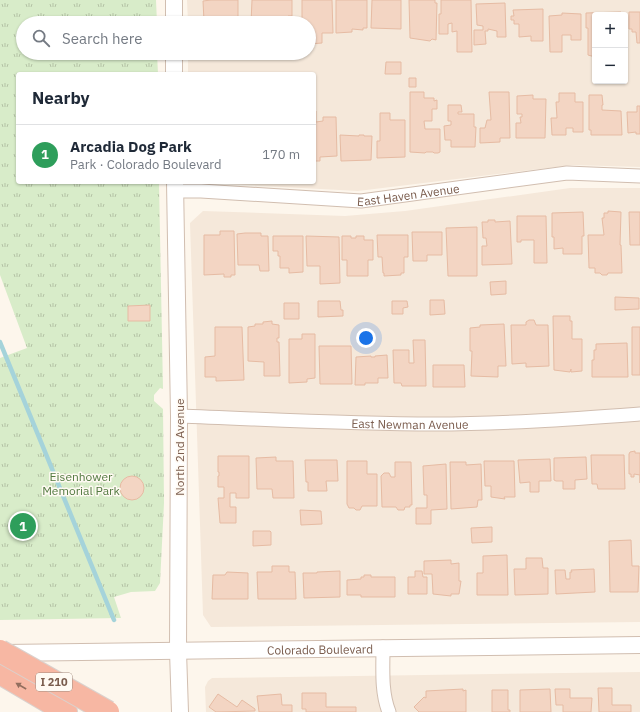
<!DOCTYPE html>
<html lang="en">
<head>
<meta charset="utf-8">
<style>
	:root { --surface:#fff; --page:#f6f6f7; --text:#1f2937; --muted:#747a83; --line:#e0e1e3; --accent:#1a73e8 }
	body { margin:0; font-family:"IBM Plex Sans",sans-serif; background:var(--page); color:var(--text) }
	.controls { position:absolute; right:12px; top:12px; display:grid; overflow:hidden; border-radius:4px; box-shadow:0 1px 3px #0004 }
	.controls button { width:36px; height:36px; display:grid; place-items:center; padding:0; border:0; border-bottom:1px solid var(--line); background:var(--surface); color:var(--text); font:20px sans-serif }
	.you { position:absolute; left:366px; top:338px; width:14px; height:14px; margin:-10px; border:3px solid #fff; border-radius:50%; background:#1a73e8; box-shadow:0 0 0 6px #1a73e833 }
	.badge { display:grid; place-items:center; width:26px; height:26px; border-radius:50%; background:var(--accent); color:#fff; font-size:13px; font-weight:700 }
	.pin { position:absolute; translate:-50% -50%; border:2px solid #fff; box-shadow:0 1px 4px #0006 }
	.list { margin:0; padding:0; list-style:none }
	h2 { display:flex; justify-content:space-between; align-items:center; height:52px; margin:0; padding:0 16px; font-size:17px }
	h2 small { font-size:13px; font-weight:400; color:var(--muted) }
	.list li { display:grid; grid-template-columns:26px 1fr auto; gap:12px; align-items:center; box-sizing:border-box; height:60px; padding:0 16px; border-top:1px solid var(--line) }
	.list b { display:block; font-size:15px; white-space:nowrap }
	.list p { margin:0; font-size:13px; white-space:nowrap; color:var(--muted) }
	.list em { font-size:13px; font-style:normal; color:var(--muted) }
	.icon { flex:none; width:22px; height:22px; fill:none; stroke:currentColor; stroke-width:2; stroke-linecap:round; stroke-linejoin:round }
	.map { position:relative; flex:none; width:640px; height:712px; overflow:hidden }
	.search { position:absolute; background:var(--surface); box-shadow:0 1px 3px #0004; left:16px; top:16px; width:300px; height:44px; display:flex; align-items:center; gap:10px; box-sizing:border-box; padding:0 14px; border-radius:22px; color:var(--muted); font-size:15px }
	.panel { position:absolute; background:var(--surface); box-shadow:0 1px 3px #0004; left:16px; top:72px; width:300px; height:112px; border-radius:4px }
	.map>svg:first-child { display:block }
	.residential { fill:#f5e8da; fill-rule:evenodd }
	.park { fill:url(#park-tufts) }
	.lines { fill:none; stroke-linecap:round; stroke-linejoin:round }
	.stream { stroke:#a5d3da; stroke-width:4.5 }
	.building { fill:#f3d5c3; stroke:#e6bba3 }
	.minor-casing { stroke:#d1beb0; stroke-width:15 }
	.tertiary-casing { stroke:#d1beb0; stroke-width:18 }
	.motorway-casing { stroke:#dad1cd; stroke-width:24 }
	.minor { stroke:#fff; stroke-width:13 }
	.tertiary { stroke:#fff; stroke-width:16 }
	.motorway { stroke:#f7b7a3; stroke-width:22 }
	.motorway-bridge-casing { stroke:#dad1cd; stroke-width:24; stroke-linecap:butt }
	.motorway-bridge { stroke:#f7b7a3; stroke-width:22 }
	.oneway { fill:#936e5e }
	.labels { text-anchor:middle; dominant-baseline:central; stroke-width:3; stroke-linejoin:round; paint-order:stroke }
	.shield { fill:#fffaf3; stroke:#a28b7f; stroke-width:1 }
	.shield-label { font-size:11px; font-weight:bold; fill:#7a5c4d }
	.street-label { font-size:12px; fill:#7a5c4d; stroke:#fffaf3 }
	.park-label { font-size:12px; fill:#537a41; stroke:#fffaf3 }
</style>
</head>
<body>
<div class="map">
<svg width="640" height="712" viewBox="0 0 640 712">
	<defs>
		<pattern id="park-tufts" width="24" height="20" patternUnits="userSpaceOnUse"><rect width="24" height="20" fill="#d8ecc9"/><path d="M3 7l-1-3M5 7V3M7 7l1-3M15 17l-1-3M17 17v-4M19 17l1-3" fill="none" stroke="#b4c2a5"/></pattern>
	</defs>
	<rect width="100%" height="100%" fill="#fdf6ec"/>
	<path class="residential" d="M187,0H640V167L573,165L358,191L208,183L207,182H314V74H188V53H309V23H188ZM595,15H625V81H595Z
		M570,188H640V622L211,627L203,615L190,223L203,211L345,216L405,211Z
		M640,672V712H206L205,687L208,681L212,678Z"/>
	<path class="park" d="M0,0H156L157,23H23V53H157L158,74H18V182H159L163,389L160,388L154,395V401L163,409L164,503L160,583L155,591L131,592L114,597L121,618L0,620V358L27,348L0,275Z"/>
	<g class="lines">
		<path class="stream" d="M0,342L114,620"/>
	</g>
	<path class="building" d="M211,0H238V23H228V20L204,21L203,1Z
		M252,0H292V16H288V23H251Z
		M302,0H332L333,33H322V43L309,44V23H302L304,21H302Z
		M336,0H367V28H363V30L352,29V32L336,33Z
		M372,0H401V29L371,28Z
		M409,0H435V3H437L436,40L432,39L430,41L410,38Z
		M441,0H471L472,52H457V31L452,32V23L448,24V34H439V14H441Z
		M505,3L506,37H497V31L488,29V31H485L486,44L474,45V30H483V26L477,25L476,4Z
		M543,9V41H531V36L519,37V24H514V20H511V16H514L513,10Z
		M621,12V15H595V57L588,55V28H586V13Z
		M629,12H640V43H637L636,32H632V29H629Z
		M562,13L581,14V40H571V35H562V52H550L549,16L562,15Z
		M386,62H401V74H385Z
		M409,78H416V87H409Z
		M410,92H424V98H434V101L437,100V109H432V121H424L425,129H440V152L438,153H434L433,152H426L425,153L410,152Z
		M489,92H509L510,138H500V142L480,143V128H485L487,120H491Z
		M559,93H575V102H583V132H573V128H566V135H552L551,118H557L556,102H559Z
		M533,95V99H546L545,138H516V123H521L520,117H522V114H517V96Z
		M589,95H602L603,105H602V110L621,111L622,135H591V130H589Z
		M448,105H461L462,112H458V114H474V127H476L475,147H451V140H445L444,126L451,125V121H448Z
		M637,106H640V134H636V132L628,133L627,112H637Z
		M314,111H316V122L323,121V117H336L337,156L320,157V161H314Z
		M380,113H390V120H405V157L377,158V141H380Z
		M340,135L359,136V135H364V136H372L371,160L341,161Z
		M608,211L621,212L620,245H621L622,273H608L607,275H602L600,273H595V268H589L588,235H604L602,218H604V213H608Z
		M583,212L584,236H582V254H563V248L554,249V237H552V213Z
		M629,212H640V245H630Z
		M517,216H546L547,263H534V240H521V242H517Z
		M488,220H495V222L510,221L512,264L482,265V246H487L486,238H483L482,222H488Z
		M477,227V276H448L446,228Z
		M220,231H234L235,275H231V277H224V274L204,275V235H220Z
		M412,232H442V255H427V261H413Z
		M245,233H261V236H268L269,271H260L259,265H238L237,234Z
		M377,235H408V257H404V273H401V275L384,276V273H383L382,257H378Z
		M273,236H303V272L289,273V268H280V256H278V251H273Z
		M306,236L339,237L340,283L320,284V266H307Z
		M342,236H351V238H356V236H364V240H373V260H368V276H347V260H342Z
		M506,281V294L491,295L490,282Z
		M615,297L639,298V309L615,310Z
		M430,300H444L445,314L430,315Z
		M318,301H340L341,310H343V316L318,317Z
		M392,301H407L408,307L403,308V314H392Z
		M284,303H299V319H284Z
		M150,305V321H128V306Z
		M553,316H570V321H572V339H582V371L571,372V369L570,372L554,370Z
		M529,320H534L536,325H548L549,366L526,367V363L512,364L511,325H526V322Z
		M272,321V324L279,325V338H277V342H279L280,376H264V362L248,361V327L255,326V324H263V322Z
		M504,324L506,366H498V377L471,376L472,351H470V328L480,327V325Z
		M215,327H242L244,380L216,381V377H205V357L215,356Z
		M632,327H640V375H632Z
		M302,334H315V378L307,379V382L289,383V339H302Z
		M413,340H425L426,386H402L401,383H394L393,350H409V363H414Z
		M627,343L628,377H592V360H594V350H596V344Z
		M319,346H351L352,384H320Z
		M387,355L388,378H378V383H365V385H355L356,357L371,356V357H375V356Z
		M433,365H464L465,387H433Z
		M635,451V453H640V483V475L634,474V477H631V474H629V454L630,452Z
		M591,455H624L625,489H598L597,484H592Z
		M218,456H249V498H236V493H230V507H236V523H220L218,498H224V487H218V476H219V472H218Z
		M276,457V461H293L294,498H273L272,489H257L256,458Z
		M586,457L587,479L575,480V489H563V481H556L554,480V458Z
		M550,459L551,481H539V492H530V482L520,483L518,460Z
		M305,460H337L338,481H326L327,491H308V482H306Z
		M347,461H367V474H377V506H362L360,510H356L354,508H349L347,504Z
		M484,461H514L515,497H504L505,499L491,497V486H485Z
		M395,462H411L412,505H410V507H405L404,510H398L396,507H382L381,476L384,473H389L391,477H395Z
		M450,462H466V465L481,464L482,500H478L477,507L451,509Z
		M446,464L447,509L431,510V524H416V508H427V495H424L423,466Z
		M120 488a12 12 0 1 1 24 0a12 12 0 1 1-24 0Z
		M300,510L321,511L322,524L301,525Z
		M492,527V542L472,543L471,528Z
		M253,531H270L271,532V545L253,546Z
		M631,540L632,566H639L638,592H610L609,541Z
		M507,555L508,595H477V573H483V556Z
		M526,558H542L543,568H548V594L515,595L514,569H526Z
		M451,560V564L459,563V581H461L459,594H451V596L433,594L432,574H424V561Z
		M272,566H289V572H295L296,599H258L257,572H272Z
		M594,569L595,592L556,594L555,570H565L566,579H570V572H572L571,570Z
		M340,571V597L304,598L303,573H317V572Z
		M415,571H422L423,577H427V594H408V577H415Z
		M227,572L248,573V599H212L213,575H225Z
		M364,575H371V577H395V597H361V595H347V580L361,579V577H364Z
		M598,688H612V705H631V712H599Z
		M463,689V691L466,690V712H419L414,707L424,697L426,698V691Z
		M550,689L551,712H520V690Z
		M555,689H570V698H592L591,712H563V705H556Z
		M492,690H508V710H510V712H492Z
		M302,693H326V707H356V712H306V709H302Z
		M218,694L237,707L242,700L255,709V711L216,712L209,707Z
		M281,694L282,705H292V712H259L257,696Z"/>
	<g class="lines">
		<g class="minor-casing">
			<g id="minor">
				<path id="s1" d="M175,191H201L361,201L567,173L640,176"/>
				<path id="s2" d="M179,416C264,419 349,424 434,424C503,424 571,419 640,414"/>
				<path d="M383,647C383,669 381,692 389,712"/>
			</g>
		</g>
		<g class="tertiary-casing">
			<g id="tertiary">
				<path d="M174,0V23"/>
				<path d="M174,53V74"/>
				<path d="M175,182L179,416L178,651L180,712"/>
				<path id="s3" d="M4,653L640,645"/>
			</g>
		</g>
		<g class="motorway-casing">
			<path id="motorway" d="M0,673L66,712"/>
		</g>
		<use href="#minor" class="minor"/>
		<use href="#tertiary" class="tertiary"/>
		<use href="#motorway" class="motorway"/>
		<g class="motorway-bridge-casing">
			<path id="motorway-bridge" d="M0,651L108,712"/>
		</g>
		<use href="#motorway-bridge" class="motorway-bridge"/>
	</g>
	<defs><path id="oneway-solid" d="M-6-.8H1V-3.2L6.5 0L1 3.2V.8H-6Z"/></defs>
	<use class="oneway" href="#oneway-solid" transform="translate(21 686) rotate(-150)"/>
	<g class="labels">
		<rect class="shield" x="36" y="673" width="36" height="18" rx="3"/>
		<g class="shield-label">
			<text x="54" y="682">I 210</text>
		</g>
		<g class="street-label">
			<text stroke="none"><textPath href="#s1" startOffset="234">East Haven Avenue</textPath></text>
			<text stroke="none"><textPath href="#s2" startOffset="231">East Newman Avenue</textPath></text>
			<text transform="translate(179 447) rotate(-90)">North 2nd Avenue</text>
			<text stroke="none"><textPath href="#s3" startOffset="316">Colorado Boulevard</textPath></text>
		</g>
		<g class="park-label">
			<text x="81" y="476">Eisenhower<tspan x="81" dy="14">Memorial Park</tspan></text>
		</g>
	</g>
</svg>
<div class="controls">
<button>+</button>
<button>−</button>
</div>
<div class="you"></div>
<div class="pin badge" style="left:23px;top:526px;background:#2e9e5b">1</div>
<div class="search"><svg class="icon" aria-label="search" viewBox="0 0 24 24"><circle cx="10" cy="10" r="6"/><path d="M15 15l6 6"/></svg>Search here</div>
<section class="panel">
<h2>Nearby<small></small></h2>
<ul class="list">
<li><span class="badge" style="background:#2e9e5b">1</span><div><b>Arcadia Dog Park</b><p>Park · Colorado Boulevard</p></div><em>170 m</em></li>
</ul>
</section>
</div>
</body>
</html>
